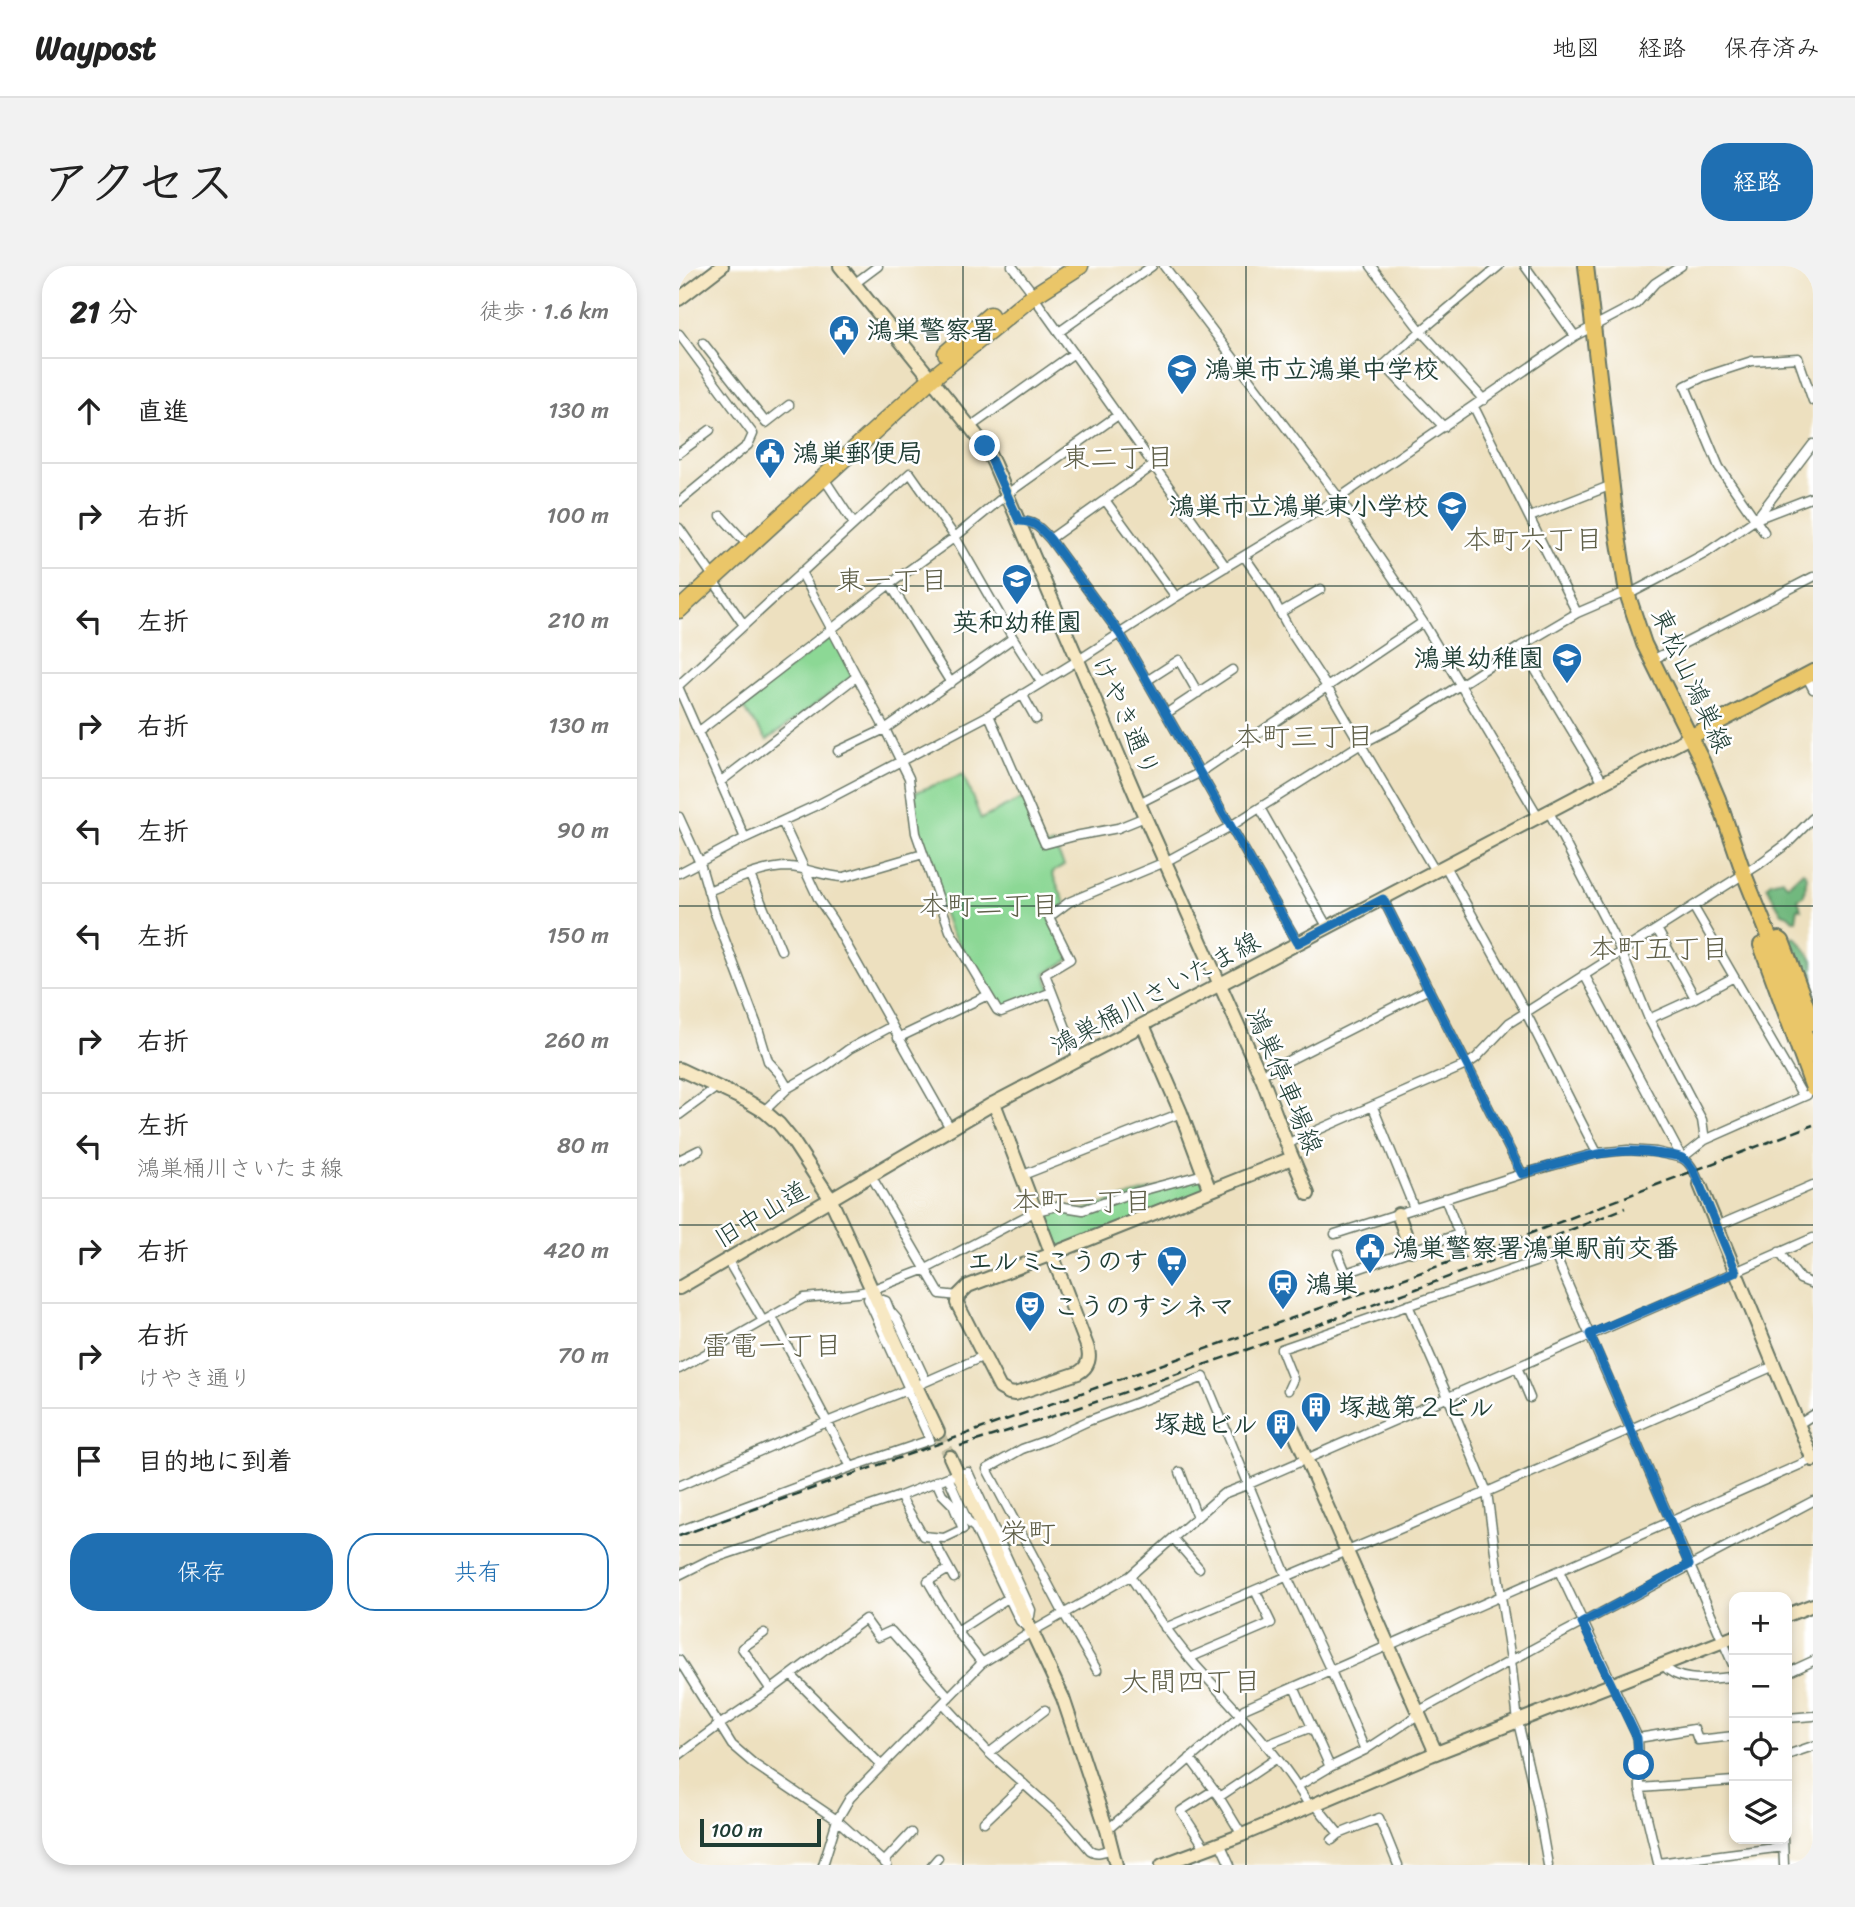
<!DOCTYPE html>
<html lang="ja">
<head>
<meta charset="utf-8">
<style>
	:root { --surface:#fff; --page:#f2f2f2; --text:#222; --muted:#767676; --line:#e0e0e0; --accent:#1f6fb2 }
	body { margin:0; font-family:Sriracha,"Klee One",sans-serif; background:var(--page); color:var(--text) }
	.controls { position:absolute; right:21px; bottom:21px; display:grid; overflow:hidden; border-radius:14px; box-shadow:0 4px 10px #0003 }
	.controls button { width:63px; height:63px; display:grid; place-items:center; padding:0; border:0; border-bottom:2px solid var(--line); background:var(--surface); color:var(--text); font:35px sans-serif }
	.scale { position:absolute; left:21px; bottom:18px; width:121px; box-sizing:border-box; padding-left:7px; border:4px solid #1f3d34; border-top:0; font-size:19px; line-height:24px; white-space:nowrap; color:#1f3d34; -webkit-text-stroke:5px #fff; paint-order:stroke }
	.stop { position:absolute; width:21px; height:21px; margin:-16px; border:5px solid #1f6fb2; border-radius:50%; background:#fff }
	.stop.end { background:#1f6fb2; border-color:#fff; box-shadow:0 2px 7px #0008 }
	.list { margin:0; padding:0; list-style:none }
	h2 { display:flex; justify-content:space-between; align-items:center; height:91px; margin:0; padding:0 28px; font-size:30px }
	h2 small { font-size:23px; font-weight:400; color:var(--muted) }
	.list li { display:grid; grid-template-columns:46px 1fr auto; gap:21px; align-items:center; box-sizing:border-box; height:105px; padding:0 28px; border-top:2px solid var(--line) }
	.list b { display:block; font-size:26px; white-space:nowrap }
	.list p { margin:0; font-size:23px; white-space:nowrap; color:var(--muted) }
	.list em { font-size:23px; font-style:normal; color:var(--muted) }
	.actions { display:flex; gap:14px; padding:21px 28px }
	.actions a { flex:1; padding:16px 0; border:2px solid var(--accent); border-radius:28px; text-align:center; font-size:24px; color:var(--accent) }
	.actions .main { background:var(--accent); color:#fff }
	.icon { flex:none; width:38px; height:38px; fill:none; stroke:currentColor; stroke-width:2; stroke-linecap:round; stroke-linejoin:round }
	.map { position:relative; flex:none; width:1134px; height:1599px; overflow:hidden; border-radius:28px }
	header { display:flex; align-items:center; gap:42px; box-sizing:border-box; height:98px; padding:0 35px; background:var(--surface); border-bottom:2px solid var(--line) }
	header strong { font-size:33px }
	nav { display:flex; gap:38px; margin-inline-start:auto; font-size:24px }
	.intro { display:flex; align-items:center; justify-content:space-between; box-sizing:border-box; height:168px; padding:0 42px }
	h1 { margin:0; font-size:49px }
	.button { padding:18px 32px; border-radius:28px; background:var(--accent); color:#fff; font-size:24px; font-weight:700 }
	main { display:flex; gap:42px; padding:0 42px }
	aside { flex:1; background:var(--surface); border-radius:28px; box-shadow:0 4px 10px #0003 }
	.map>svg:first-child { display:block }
	.green { fill:#8cd895; stroke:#568a64; stroke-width:2 }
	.forest { fill:#71b87e; stroke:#487a59; stroke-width:2 }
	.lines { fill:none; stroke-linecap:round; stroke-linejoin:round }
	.secondary-tunnel { stroke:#c4bfa3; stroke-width:12; stroke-dasharray:12 6; stroke-linecap:butt }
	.street-casing { stroke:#677665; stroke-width:11 }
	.secondary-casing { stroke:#677665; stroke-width:16 }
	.primary-casing { stroke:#677665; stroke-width:18 }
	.highway-casing { stroke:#677665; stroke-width:19 }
	.street { stroke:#fff; stroke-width:8 }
	.secondary { stroke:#f7e8c3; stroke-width:12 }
	.primary { stroke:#eac669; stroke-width:14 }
	.highway { stroke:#eac669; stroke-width:16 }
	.rail { stroke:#1f3d34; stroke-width:2.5; stroke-dasharray:10 5; stroke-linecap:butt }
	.route { stroke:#1f6fb2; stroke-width:9 }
	.grid { fill:none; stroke:#1f3d34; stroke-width:2; stroke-opacity:0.55 }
	.labels { text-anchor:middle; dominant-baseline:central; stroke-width:5; stroke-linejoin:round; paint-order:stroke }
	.poi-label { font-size:26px; font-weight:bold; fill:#1f3d34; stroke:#fff; text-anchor:start }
	.street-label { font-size:26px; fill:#1f3d34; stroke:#fff }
	.neighbourhood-label { font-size:28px; fill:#606049; stroke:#fff }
</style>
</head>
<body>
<header>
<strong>Waypost</strong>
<nav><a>地図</a><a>経路</a><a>保存済み</a></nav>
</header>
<div class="intro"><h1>アクセス</h1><a class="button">経路</a></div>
<main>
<aside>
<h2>21 分<small>徒歩 · 1.6 km</small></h2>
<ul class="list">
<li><svg class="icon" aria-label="ahead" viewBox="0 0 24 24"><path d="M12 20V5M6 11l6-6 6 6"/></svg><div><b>直進</b></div><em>130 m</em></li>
<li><svg class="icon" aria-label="right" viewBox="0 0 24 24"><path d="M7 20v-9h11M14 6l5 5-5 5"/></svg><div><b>右折</b></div><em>100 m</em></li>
<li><svg class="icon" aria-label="left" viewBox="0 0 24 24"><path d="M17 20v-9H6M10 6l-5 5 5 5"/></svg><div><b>左折</b></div><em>210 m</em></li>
<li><svg class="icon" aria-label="right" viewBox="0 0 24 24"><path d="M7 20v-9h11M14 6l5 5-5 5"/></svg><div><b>右折</b></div><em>130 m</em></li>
<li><svg class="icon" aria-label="left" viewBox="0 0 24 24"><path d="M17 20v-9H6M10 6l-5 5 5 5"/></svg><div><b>左折</b></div><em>90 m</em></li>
<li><svg class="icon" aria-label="left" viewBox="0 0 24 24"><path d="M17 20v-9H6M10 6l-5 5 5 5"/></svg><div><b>左折</b></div><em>150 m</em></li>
<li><svg class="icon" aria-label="right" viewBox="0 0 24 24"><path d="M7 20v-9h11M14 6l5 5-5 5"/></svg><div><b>右折</b></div><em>260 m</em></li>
<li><svg class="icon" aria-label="left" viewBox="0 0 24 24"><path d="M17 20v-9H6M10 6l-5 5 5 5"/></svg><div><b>左折</b><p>鴻巣桶川さいたま線</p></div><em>80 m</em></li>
<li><svg class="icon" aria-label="right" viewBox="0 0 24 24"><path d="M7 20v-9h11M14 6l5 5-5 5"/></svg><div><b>右折</b></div><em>420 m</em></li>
<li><svg class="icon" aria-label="right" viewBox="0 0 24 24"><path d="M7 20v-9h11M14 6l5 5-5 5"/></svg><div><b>右折</b><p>けやき通り</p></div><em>70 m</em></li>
<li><svg class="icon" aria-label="arrive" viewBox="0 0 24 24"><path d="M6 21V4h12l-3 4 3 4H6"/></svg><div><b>目的地に到着</b></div></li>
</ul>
<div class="actions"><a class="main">保存</a><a>共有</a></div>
</aside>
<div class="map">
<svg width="1134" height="1599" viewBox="0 0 1134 1599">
	<rect width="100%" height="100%" fill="#fff"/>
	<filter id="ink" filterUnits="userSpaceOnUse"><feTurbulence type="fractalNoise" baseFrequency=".0143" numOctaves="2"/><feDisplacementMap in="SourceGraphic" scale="14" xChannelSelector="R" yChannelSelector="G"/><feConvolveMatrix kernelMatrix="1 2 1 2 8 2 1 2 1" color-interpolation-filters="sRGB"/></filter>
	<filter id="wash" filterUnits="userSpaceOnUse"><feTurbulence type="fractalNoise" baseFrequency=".00686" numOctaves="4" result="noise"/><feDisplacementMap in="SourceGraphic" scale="28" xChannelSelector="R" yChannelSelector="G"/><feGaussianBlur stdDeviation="1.57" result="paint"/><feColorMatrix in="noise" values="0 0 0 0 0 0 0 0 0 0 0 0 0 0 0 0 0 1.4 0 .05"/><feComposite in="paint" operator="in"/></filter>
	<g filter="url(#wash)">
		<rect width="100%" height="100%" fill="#ede0bf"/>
		<path class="green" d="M151,371L156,372L173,409L172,412L88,474L62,439Z
			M284,508L302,553L344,532L366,581L374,578L385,599L373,607L387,639L370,651L391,693L366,708L373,726L322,746L270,662L237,567L232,528Z
			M525,908L531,925L373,988L357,945L379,940L404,944Z"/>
		<path class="forest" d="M1124,605L1128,610L1125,629L1119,633L1122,643L1119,642L1117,654H1114L1109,649L1103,647L1087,620L1092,616L1103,613L1109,619Z
			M1114,671L1119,673L1134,694V727L1130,728L1110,675Z"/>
	</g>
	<g filter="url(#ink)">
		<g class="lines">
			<path class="secondary-tunnel" d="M259,1166L271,1191"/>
			<g class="street-casing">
				<path id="street" d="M333,0L350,22
					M485,0L660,232L744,356L859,550
					M692,0L742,65L805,134
					M846,0L896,70
					M175,18L199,0
					M354,30L547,301
					M380,66L473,0
					M0,68L74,168L69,179L0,236
					M24,77L87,157L110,139
					M795,141L898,347
					M291,161L395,87
					M765,161L705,99L742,65L820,0
					M0,187L31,164
					M144,211L175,258
					M426,234L497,331
					M42,250L64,274
					M851,251L933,219
					M1077,253L1134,178
					M339,255C356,255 361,262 371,273L441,368L619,677
					M0,262L31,306
					M1085,266L1040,201L1006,120L1024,111L1073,95L1119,92L1134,135
					M371,273L475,199
					M565,290L590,326L613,368L648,421L756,605
					M122,306L206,463L230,512L237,567L271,665L309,729L318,744L322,746L373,726
					M33,313L65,359
					M211,318L272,417
					M602,346L642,323
					M842,380L924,516
					M973,394L1134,311
					M1127,409L1134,423
					M469,414L500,394L519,427
					M0,419L231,207L276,271L334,372L362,416
					M0,423L66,572
					M343,428L357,453
					M488,447L553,404
					M310,449L366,578L396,570L439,562L466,551
					M19,466L211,318L276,271L328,228L439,149
					M159,485L206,463L334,372
					M41,516L177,411
					M460,537L522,506L744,356
					M581,542L649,662
					M870,546L942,685L970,753L1023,854L1026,874
					M0,551L21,597L35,645L79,762L89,795L100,807L109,822
					M103,555L140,634L153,653L271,862
					M766,600L846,745L918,887
					M0,607L66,572L138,539L310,449L398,395L497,331L660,232L896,70L957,38L976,17L1002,0
					M71,609L102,684
					M29,625C55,615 82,601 110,601C129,602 147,611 165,611L244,588
					M704,633L843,908
					M1014,640L1124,830
					M978,663L1016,732
					M905,708L1003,892C1013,897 1017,910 1021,919
					M970,753L1016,732L1055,711
					M219,772L309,729
					M399,793L366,708L391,693L370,651L390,636L486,596L552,560L682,478L715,461L842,380L898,347L940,329L956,325L979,313L1027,287L1077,253L1134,231
					M581,809L750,723
					M694,841L735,942
					M85,845L109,822L147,800L170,783L213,760
					M0,849L38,821
					M608,879L616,874L787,799L797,792L830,757L1079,599L1109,577L1134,552
					M1003,892L1026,874L1128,829
					M0,894L20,884
					M191,908L261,1028L279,1030
					M344,909L502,847
					M1038,960L1134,919
					M656,968L843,908L918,887L949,884L977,886L1003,892
					M1100,986L1121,1013L1134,1018
					M659,988L667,1007L780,968L766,932
					M49,995L84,1055
					M192,1024L189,1033L230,1123
					M195,1031L207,1035L211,1045L218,1053L247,1115
					M729,1039L769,1131L808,1226L822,1331L832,1394L839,1456L858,1537L869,1599
					M93,1051L172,1201L251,1174L228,1124
					M838,1101L851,1132
					M0,1103L125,1032L179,1027L192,1024L247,1003L357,945L379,940L404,944L447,929L525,908
					M609,1124L614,1113L602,1083L876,989L1055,1401
					M1120,1158L1134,1149
					M501,1206L518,1251
					M269,1211L289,1256L296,1262L341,1355L349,1361
					M0,1220L148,1156L230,1123L305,1090
					M221,1230L244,1270L265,1272L284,1263L274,1239L263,1228L257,1215
					M0,1265L172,1201
					M253,1272L275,1312
					M494,1272L520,1302
					M270,1303L249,1315L278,1365L303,1397
					M880,1305L959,1472L961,1522L1055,1515
					M0,1309L30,1294L221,1230L269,1211L289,1206L352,1344L351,1350L347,1353
					M451,1310C472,1342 493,1373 518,1401C558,1445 600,1488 630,1539
					M486,1362L808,1226L1095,1100
					M278,1365L329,1332
					M85,1367L63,1382L92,1424
					M510,1392L592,1357L576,1324
					M0,1394L53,1479L75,1498L158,1554L208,1599
					M984,1399C1001,1419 1032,1412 1055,1411
					M418,1404L385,1348L308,1203L343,1183L368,1174L409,1155L525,1111L608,1311L652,1405L686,1484
					M1108,1407L1134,1395
					M112,1409L202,1499
					M615,1421L651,1501
					M264,1437L310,1487L386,1555L411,1584C418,1589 425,1585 433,1583
					M738,1446L861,1379L1134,1235
					M1108,1452L1134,1450
					M959,1472L1015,1463L1019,1474L1055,1470
					M587,1479L633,1461
					M310,1487L366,1444
					M0,1489L40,1459L92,1424L186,1353L199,1371L212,1365L270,1431
					M1108,1489L1134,1480
					M511,1492L540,1531L563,1569
					M619,1520L651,1501L686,1484L739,1449
					M961,1522L979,1597L1104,1581
					M540,1531L598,1492
					M635,1537L660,1568
					M305,1556L345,1518
					M428,1564L562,1449L565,1443L1134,1193
					M1104,1573L1105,1599
					M653,1574L660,1568L700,1552L719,1599
					M541,1577L551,1599
					M527,1583L502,1545L535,1524
					M205,1596L232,1567
					M144,1599L158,1554L171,1532L303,1397L354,1365L451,1310L544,1228L570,1218L1134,972
					M253,1599L259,1592"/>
			</g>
			<g class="secondary-casing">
				<path id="secondary" d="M161,0L291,161L306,180L315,198L466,551L584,815L611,886L629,928
					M0,33L43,0
					M464,759L502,847L531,925
					M0,803L68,835L85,845L100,858L113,874L151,932L235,1116
					M315,837L408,1080C412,1091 410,1101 399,1107L336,1128L330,1127L321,1122L278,1037L279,1030L289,1020L373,988L613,892
					M1021,919L1134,1194
					M719,948L732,984
					M0,1022L315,837L1011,471
					M238,1122L259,1166
					M613,1161L757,1487
					M271,1191L277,1204
					M281,1212L384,1432L428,1564L437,1599
					M1108,1349L1134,1339
					M483,1599L563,1569L752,1489L1055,1371"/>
			</g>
			<g class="primary-casing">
				<path id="primary" d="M907,0L938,264L948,327L965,378L1023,495L1039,533L1065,608L1092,675L1134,790
					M1011,471L1134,406
					M1134,757L1103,675L1100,673L1082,679L1134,822"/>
			</g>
			<g class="highway-casing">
				<path id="highway" d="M267,87L311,49
					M0,344L252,113L354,30L401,0"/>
			</g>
			<use href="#street" class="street"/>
			<use href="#secondary" class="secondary"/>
			<use href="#primary" class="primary"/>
			<use href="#highway" class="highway"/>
			<path class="rail" d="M281,1180C388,1147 493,1110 598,1073C715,1032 831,989 946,942
				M0,1270L847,969L1134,859"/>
		</g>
	</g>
	<g class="lines" filter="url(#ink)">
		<path class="route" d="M306,180L340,255C356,255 361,262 371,273L441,368L619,677L704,633L843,908C890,895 933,878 983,888C990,889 999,889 1005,893C1009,895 1012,901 1015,905L1057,1006L911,1068L1010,1299L903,1357L958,1472L960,1499"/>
	</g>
	<path class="grid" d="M284,0V1599M567,0V1599M850,0V1599M0,320H1134M0,640H1134M0,959H1134M0,1279H1134"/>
	<defs>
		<g id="civic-pin" transform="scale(1.575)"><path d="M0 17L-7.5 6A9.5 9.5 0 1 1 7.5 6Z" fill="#1f6fb2" stroke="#fff"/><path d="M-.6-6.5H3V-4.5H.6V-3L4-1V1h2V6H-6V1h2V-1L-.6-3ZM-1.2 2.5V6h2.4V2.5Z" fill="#fff"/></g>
		<g id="school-pin" transform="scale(1.575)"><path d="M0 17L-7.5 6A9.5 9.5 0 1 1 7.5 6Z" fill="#1f6fb2" stroke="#fff"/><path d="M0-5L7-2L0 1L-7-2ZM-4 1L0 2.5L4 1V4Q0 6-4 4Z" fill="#fff"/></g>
		<g id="supermarket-pin" transform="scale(1.575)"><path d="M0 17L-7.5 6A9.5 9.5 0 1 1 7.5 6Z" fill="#1f6fb2" stroke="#fff"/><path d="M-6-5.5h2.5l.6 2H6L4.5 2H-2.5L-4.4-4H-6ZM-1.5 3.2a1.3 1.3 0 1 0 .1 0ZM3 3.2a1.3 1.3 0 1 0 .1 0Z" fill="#fff"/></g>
		<g id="station-pin" transform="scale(1.575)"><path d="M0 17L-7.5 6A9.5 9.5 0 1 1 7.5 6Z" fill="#1f6fb2" stroke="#fff"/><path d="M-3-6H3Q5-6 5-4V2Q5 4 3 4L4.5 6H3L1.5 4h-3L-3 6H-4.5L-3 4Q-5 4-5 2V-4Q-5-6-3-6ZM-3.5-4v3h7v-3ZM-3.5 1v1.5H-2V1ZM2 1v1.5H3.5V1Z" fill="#fff"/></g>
		<g id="theatre-pin" transform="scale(1.575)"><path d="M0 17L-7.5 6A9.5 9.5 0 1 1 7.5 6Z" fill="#1f6fb2" stroke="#fff"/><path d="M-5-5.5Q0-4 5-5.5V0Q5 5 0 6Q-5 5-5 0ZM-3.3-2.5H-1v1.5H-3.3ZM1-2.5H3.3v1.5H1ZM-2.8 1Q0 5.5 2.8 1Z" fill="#fff"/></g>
		<g id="building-pin" transform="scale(1.575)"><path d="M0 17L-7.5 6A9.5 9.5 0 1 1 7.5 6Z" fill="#1f6fb2" stroke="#fff"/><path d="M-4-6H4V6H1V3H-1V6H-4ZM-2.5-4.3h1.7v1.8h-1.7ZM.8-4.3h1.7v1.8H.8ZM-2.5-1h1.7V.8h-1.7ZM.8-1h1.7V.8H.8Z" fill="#fff"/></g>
	</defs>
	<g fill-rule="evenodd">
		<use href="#civic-pin" x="165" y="64"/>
		<use href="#school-pin" x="503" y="103"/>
		<use href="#civic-pin" x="91" y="187"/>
		<use href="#school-pin" x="773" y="240"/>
		<use href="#school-pin" x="338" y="313"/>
		<use href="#school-pin" x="888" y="392"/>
		<use href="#civic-pin" x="691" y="982"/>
		<use href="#supermarket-pin" x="493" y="995"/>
		<use href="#station-pin" x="604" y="1018"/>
		<use href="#theatre-pin" x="351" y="1040"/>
		<use href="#building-pin" x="637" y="1141"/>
		<use href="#building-pin" x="602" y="1158"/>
	</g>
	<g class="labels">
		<g class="poi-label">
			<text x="188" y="64">鴻巣警察署</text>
			<text x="526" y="103">鴻巣市立鴻巣中学校</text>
			<text x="114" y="187">鴻巣郵便局</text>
			<text x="750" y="240" text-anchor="end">鴻巣市立鴻巣東小学校</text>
			<text x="338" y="356" text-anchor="middle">英和幼稚園</text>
			<text x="865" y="392" text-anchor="end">鴻巣幼稚園</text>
			<text x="714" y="982">鴻巣警察署鴻巣駅前交番</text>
			<text x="470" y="995" text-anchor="end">エルミこうのす</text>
			<text x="627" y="1018">鴻巣</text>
			<text x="374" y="1040">こうのすシネマ</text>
			<text x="660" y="1141">塚越第２ビル</text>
			<text x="579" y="1158" text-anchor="end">塚越ビル</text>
		</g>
		<g class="street-label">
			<text transform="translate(1013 414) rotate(65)">東松山鴻巣線</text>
			<text transform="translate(447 450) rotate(66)">けやき通り</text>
			<text transform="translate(476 727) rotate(-28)">鴻巣桶川さいたま線</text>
			<text transform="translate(606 815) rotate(67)">鴻巣停車場線</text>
			<text transform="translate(82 948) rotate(-31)">旧中山道</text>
		</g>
		<g class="neighbourhood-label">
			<text x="439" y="191">東二丁目</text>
			<text x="854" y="273">本町六丁目</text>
			<text x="213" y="314">東一丁目</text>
			<text x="625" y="470">本町三丁目</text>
			<text x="310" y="639">本町二丁目</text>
			<text x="980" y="682">本町五丁目</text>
			<text x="403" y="935">本町一丁目</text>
			<text x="93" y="1079">雷電一丁目</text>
			<text x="349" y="1266">栄町</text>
			<text x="512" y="1415">大間四丁目</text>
		</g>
	</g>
</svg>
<div class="controls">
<button>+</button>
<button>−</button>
<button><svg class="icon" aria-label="locate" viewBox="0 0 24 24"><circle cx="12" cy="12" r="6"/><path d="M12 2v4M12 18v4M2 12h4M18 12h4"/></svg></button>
<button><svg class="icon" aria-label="layers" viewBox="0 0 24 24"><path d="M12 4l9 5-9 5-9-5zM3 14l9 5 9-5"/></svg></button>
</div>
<div class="scale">100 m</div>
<div class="stop" style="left:960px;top:1499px"></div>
<div class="stop end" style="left:306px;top:180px"></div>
</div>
</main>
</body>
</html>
